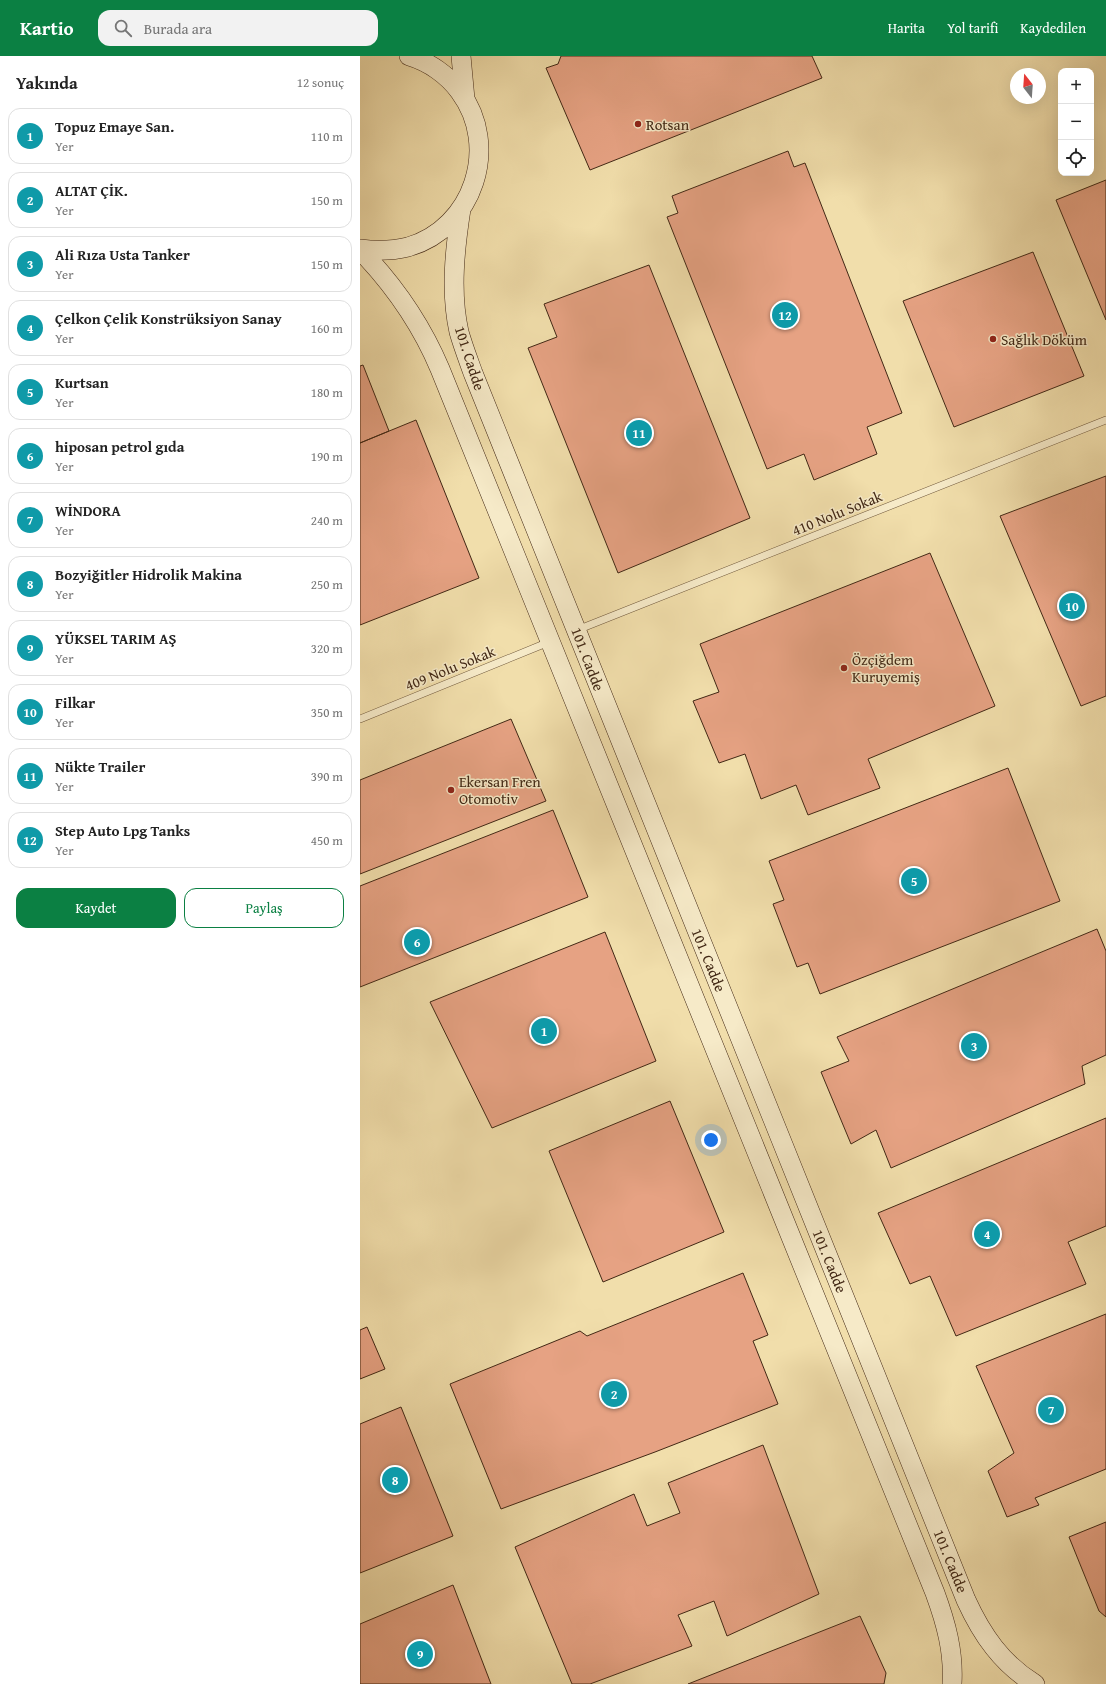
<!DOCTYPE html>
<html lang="tr">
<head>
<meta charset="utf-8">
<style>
	:root { --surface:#fff; --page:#f2f2f2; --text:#222; --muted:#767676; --line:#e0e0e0; --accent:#0b8043 }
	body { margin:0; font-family:"Gentium Book Plus",serif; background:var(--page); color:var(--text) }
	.controls { position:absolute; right:12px; top:12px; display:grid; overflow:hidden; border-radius:8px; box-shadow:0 4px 16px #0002 }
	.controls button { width:36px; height:36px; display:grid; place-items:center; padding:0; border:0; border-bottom:1px solid var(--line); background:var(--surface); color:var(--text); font:20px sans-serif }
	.compass { position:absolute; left:650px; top:12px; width:36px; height:36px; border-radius:50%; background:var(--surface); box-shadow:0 4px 16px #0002; rotate:343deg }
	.you { position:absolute; left:351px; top:1084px; width:14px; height:14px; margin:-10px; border:3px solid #fff; border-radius:50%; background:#1a73e8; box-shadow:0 0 0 6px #1a73e833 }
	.badge { display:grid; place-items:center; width:26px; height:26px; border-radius:50%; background:var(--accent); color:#fff; font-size:13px; font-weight:700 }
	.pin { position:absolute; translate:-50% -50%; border:2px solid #fff; box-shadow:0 1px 4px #0006 }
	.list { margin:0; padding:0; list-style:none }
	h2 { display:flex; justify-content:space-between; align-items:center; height:52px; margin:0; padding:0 16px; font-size:17px }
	h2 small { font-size:13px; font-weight:400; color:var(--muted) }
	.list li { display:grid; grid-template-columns:26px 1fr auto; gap:12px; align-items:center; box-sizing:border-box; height:56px; margin:0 8px 8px; padding:0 8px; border:1px solid var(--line); border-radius:12px }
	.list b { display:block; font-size:15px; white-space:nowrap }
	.list p { margin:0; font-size:13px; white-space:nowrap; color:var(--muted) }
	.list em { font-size:13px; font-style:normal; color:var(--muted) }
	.actions { display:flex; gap:8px; padding:12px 16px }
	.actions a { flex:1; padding:9px 0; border:1px solid var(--accent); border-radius:12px; text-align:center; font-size:14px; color:var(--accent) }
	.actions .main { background:var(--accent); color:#fff }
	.icon { flex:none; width:22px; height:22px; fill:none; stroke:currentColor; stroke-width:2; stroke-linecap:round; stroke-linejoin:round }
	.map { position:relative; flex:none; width:746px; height:1628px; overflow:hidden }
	header { display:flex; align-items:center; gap:24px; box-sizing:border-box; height:56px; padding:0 20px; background:var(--accent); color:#fff }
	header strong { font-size:19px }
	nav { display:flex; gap:22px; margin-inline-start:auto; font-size:14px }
	.search { width:280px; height:36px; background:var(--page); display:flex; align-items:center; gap:10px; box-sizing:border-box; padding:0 14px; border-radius:12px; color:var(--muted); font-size:15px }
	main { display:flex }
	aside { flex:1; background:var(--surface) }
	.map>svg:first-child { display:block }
	.building { fill:#e6a283; stroke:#422815 }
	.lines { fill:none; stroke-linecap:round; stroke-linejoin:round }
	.lane-casing { stroke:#6e563a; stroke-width:8 }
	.secondary-casing { stroke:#422815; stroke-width:20 }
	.lane { stroke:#f6eac8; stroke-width:7 }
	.secondary { stroke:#f6eac8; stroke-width:19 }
	.poi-dot { fill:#8f2418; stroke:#f6eac8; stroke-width:1.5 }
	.labels { text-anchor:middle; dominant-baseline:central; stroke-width:3; stroke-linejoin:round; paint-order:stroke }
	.poi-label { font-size:15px; fill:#422815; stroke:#f6eac8; text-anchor:start }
	.street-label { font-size:15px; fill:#422815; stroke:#f6eac8 }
</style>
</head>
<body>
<header>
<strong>Kartio</strong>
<div class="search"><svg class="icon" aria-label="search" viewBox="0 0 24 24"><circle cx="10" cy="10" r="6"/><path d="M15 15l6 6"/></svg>Burada ara</div>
<nav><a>Harita</a><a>Yol tarifi</a><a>Kaydedilen</a></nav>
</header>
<main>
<aside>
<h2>Yakında<small>12 sonuç</small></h2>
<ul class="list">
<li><span class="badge" style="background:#0f9aa8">1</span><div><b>Topuz Emaye San.</b><p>Yer</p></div><em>110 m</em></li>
<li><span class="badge" style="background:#0f9aa8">2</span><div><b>ALTAT ÇİK.</b><p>Yer</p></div><em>150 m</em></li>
<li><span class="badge" style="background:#0f9aa8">3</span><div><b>Ali Rıza Usta Tanker</b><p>Yer</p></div><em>150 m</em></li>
<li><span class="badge" style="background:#0f9aa8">4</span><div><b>Çelkon Çelik Konstrüksiyon Sanay</b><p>Yer</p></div><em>160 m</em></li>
<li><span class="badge" style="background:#0f9aa8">5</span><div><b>Kurtsan</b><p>Yer</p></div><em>180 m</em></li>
<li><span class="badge" style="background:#0f9aa8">6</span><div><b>hiposan petrol gıda</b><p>Yer</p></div><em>190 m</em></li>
<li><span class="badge" style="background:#0f9aa8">7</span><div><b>WİNDORA</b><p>Yer</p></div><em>240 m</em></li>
<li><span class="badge" style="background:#0f9aa8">8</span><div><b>Bozyiğitler Hidrolik Makina</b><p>Yer</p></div><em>250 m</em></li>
<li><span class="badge" style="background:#0f9aa8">9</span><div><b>YÜKSEL TARIM AŞ</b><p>Yer</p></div><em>320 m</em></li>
<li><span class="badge" style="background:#0f9aa8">10</span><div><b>Filkar</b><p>Yer</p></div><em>350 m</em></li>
<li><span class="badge" style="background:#0f9aa8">11</span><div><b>Nükte Trailer</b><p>Yer</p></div><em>390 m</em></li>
<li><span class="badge" style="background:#0f9aa8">12</span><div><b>Step Auto Lpg Tanks</b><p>Yer</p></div><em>450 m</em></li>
</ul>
<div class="actions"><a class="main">Kaydet</a><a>Paylaş</a></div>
</aside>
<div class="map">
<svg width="746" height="1628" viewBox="0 0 746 1628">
	<rect width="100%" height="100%" fill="#f1deab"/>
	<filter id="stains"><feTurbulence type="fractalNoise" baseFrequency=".005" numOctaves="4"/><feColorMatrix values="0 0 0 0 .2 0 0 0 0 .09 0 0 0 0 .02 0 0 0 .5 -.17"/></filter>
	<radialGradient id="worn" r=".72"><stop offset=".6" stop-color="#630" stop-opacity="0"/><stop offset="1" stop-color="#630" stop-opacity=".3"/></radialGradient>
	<path class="building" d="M201,0H452L462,22L230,114L186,12L198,8Z
		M428,95L434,111L445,107L542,357L507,371L517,398L454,424L444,398L407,413L307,161L318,157L312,140Z
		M746,124V264L696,144Z
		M673,196L724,320L594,371L543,245Z
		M289,209L390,462L258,517L168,292L197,281L184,248Z
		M3,309L29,375L0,387V310Z
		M56,364L119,522L0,569V387Z
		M746,420V640L721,650L640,460Z
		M570,497L635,650L508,703L520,732L448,759L436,729L401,743L385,698L359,707L333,645L359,636L340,588Z
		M151,663L186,745L0,818V724Z
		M648,712L700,845L460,938L448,907L437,911L413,848L424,844L409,805Z
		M193,754L228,841L0,931V830Z
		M737,873L746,895V999L722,1010L725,1028L531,1112L516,1074L491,1088L461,1016L489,1005L477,981Z
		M245,876L296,1005L132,1072L70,946Z
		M310,1045L364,1176L243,1226L189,1095Z
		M746,1062V1170L708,1186L726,1228L596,1280L570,1220L550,1228L518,1157Z
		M383,1217L408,1279L393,1285L418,1348L295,1396L141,1453L90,1328L220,1275L227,1280Z
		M746,1258V1413L675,1442L679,1449L647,1461L628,1415L654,1397L616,1310Z
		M7,1271L25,1313L0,1323V1274Z
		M41,1351L93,1480L0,1517V1368Z
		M403,1389L459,1538L367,1580L354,1545L318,1559L332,1590L230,1628H212L155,1491L274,1438L287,1470L320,1457L308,1427Z
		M746,1466V1561L739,1555L709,1481Z
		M93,1529L131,1628H0V1568Z
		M500,1560L526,1617L524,1628H328Z"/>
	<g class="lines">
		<g class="lane-casing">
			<path id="lane" d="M217,574L746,364
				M0,663L189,586"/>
		</g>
		<g class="secondary-casing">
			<path id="secondary" d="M101,0L105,43
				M101,153C95,192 90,236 99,276C103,290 108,303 113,317L606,1544C622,1579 642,1608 675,1628
				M0,193C16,195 32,195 48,191C114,172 140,90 100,36C88,19 69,6 49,0
				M0,194C34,229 61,268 80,313L575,1537C586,1567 594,1596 592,1628"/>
		</g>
		<use href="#lane" class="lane"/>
		<use href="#secondary" class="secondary"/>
	</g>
	<g class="poi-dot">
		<circle cx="278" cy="68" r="4"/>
		<circle cx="633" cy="283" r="4"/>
		<circle cx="484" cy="612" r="4"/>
		<circle cx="91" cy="734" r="4"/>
	</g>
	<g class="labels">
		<g class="poi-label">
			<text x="286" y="68">Rotsan</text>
			<text x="641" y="283">Sağlık Döküm</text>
			<text x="492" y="603">Özçiğdem<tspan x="492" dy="17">Kuruyemiş</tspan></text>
			<text x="99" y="725">Ekersan Fren<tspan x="99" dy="17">Otomotiv</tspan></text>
		</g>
		<g class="street-label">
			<text transform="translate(110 302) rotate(72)">101. Cadde</text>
			<text transform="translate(477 457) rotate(-22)">410 Nolu Sokak</text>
			<text transform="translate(228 603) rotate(69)">101. Cadde</text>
			<text transform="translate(90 612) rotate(-22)">409 Nolu Sokak</text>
			<text transform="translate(349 904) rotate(68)">101. Cadde</text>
			<text transform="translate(470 1205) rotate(68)">101. Cadde</text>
			<text transform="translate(591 1505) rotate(68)">101. Cadde</text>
		</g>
	</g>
	<rect width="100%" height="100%" filter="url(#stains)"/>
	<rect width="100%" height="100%" fill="url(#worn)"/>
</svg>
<div class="controls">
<button>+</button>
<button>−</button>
<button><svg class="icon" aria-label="locate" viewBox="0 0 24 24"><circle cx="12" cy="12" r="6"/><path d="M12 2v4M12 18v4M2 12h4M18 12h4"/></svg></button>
</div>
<svg class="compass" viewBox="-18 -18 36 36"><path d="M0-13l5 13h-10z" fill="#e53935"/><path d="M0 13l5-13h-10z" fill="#767676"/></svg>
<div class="you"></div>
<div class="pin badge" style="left:184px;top:975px;background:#0f9aa8">1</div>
<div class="pin badge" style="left:254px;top:1338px;background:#0f9aa8">2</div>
<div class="pin badge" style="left:614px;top:990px;background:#0f9aa8">3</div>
<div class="pin badge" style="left:627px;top:1178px;background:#0f9aa8">4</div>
<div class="pin badge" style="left:554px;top:825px;background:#0f9aa8">5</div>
<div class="pin badge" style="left:57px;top:886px;background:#0f9aa8">6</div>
<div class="pin badge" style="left:691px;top:1354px;background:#0f9aa8">7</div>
<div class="pin badge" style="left:35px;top:1424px;background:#0f9aa8">8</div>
<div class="pin badge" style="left:60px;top:1598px;background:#0f9aa8">9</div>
<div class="pin badge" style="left:712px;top:550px;background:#0f9aa8">10</div>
<div class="pin badge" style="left:279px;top:377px;background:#0f9aa8">11</div>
<div class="pin badge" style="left:425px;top:259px;background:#0f9aa8">12</div>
</div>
</main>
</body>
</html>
